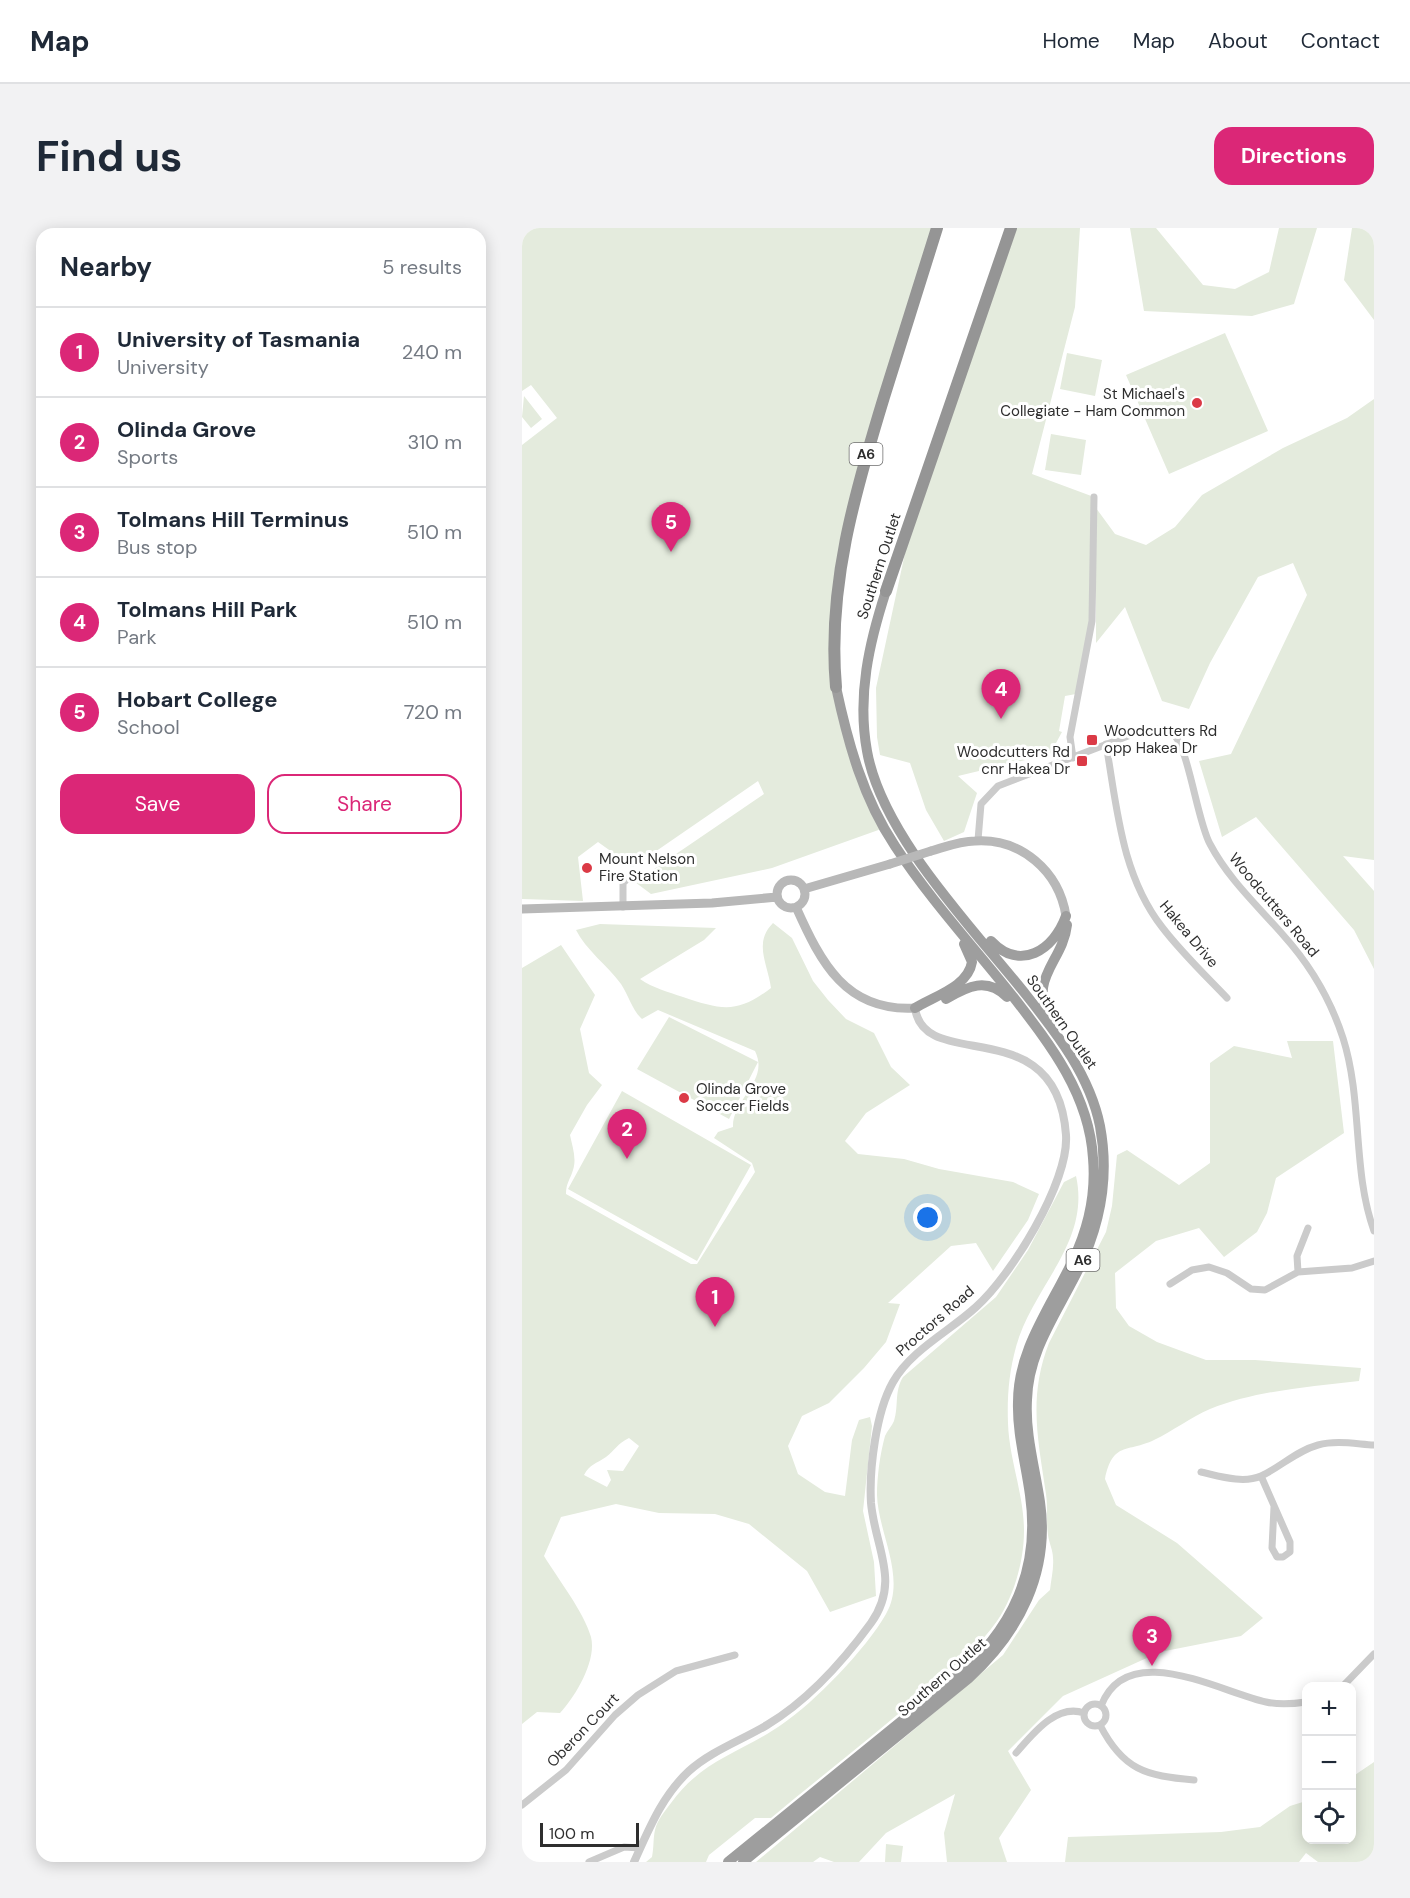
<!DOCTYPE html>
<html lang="en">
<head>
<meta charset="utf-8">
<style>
	:root { --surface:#fff; --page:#f2f2f3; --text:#1f2937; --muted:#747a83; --line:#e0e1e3; --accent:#db2777 }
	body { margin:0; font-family:"DM Sans",sans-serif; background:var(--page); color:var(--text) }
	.controls { position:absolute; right:18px; bottom:18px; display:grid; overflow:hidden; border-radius:12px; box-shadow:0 3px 15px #0003 }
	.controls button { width:54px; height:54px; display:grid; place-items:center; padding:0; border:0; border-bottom:2px solid var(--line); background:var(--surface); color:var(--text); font:30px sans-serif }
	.scale { position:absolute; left:18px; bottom:15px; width:99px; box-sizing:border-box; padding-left:6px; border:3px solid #2e2e2e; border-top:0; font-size:16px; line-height:21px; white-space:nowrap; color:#2e2e2e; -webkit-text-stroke:4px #fff; paint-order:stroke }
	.you { position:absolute; left:406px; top:990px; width:21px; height:21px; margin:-15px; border:4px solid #fff; border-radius:50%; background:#1a73e8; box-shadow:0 0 0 9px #1a73e833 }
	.badge { display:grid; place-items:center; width:39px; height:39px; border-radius:50%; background:var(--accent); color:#fff; font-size:20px; font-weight:700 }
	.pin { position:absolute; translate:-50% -50px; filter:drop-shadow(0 2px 3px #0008) }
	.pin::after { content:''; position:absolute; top:32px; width:21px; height:18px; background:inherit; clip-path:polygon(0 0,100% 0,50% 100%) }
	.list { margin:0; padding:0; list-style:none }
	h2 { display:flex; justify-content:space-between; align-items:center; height:78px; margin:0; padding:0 24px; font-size:26px }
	h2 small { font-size:20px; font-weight:400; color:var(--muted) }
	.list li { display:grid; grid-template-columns:39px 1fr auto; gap:18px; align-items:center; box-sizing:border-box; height:90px; padding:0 24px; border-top:2px solid var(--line) }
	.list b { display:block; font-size:22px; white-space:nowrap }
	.list p { margin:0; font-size:20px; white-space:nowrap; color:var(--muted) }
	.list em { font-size:20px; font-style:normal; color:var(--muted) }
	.actions { display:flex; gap:12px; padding:18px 24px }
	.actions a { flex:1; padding:14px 0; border:2px solid var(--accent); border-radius:18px; text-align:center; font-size:21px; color:var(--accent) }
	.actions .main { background:var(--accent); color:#fff }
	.icon { flex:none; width:33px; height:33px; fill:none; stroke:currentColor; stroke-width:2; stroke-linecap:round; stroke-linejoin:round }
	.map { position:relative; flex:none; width:852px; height:1634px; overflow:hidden; border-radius:18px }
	header { display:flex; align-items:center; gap:36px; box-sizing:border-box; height:84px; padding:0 30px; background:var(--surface); border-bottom:2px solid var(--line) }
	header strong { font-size:28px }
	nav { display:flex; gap:33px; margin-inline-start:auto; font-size:21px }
	.intro { display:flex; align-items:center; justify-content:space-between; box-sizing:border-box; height:144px; padding:0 36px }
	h1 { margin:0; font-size:42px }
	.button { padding:15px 27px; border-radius:18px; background:var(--accent); color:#fff; font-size:21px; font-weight:700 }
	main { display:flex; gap:36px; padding:0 36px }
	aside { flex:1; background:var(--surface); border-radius:18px; box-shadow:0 3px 15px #0003 }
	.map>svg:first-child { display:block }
	.green { fill:#e4ebdd; fill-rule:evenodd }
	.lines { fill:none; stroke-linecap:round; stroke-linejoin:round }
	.minor { stroke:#cbcbcb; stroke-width:7 }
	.tertiary { stroke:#cbcbcb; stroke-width:8 }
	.secondary { stroke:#b8b8b8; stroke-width:9 }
	.trunk { stroke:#9e9e9e; stroke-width:10 }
	.motorway { stroke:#959595; stroke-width:12 }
	.secondary-bridge { stroke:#b8b8b8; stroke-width:9 }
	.poi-dot { fill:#db3a46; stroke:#fff; stroke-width:2 }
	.labels { text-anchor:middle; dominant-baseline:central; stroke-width:6; stroke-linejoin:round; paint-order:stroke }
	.shield { fill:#fff; stroke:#6d6d6d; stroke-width:1.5 }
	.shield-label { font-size:14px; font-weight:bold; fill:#2e2e2e }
	.poi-label { font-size:15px; fill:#2e2e2e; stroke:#fff; text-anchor:start }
	.street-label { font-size:15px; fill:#2e2e2e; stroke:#fff }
</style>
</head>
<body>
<header>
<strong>Map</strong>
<nav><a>Home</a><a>Map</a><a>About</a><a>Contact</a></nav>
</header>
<div class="intro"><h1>Find us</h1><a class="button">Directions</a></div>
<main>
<aside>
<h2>Nearby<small>5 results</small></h2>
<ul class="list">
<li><span class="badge">1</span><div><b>University of Tasmania</b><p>University</p></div><em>240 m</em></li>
<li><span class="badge">2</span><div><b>Olinda Grove</b><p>Sports</p></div><em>310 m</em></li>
<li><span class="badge">3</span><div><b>Tolmans Hill Terminus</b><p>Bus stop</p></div><em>510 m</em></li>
<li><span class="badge">4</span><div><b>Tolmans Hill Park</b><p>Park</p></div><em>510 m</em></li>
<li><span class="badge">5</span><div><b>Hobart College</b><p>School</p></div><em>720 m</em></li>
</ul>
<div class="actions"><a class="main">Save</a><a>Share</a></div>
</aside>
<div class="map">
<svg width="852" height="1634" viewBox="0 0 852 1634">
	<rect width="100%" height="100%" fill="#fff"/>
	<path class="green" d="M0,0H415L337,248L311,401L323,502L362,600L250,640L129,666L113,654L242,566L236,553L111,639L76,614L56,629L61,673L0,671V217L35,190L9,157L0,163Z
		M489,0H558L553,79L510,246L572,269L568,410L554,466L543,468L537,503L540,504L528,526L436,548L455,565L442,604L422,613L404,582L388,535L358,527L355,509L354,460L394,274Z
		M608,0H634L681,57L713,61L747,44L757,0H795L772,76L730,88L622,83Z
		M830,0H852V92L822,52Z
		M703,105L746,203L647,246L604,147Z
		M545,125L580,132L573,168L538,161Z
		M2,168L20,191L9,200L0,189Z
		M852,171V632L821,628L852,663V741L832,702L734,589L700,609L677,533L709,526L785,367L771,335L736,349L688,435L667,481L640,473L603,379L574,415V280L593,306L624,317L653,299L680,267L761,220L825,190Z
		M529,206L564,212L559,247L523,242Z
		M251,695L270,710L291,753L306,772L324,791L352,805L369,839L388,857L344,885L323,913L336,926L382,931L417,941L491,954L517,966L506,992L471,1043L454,1015L429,1018L366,1075L378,1076L364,1114L342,1140L307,1175L280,1188L266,1218L276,1246L303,1264L323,1268L330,1212L337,1192L348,1189L350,1198L341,1283L352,1334L354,1368L308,1384L285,1343L227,1296L193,1286L137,1285L94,1276L39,1289L22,1328C36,1351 62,1384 69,1409C75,1433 53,1469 38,1485L15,1484L0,1496V740L39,717L73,767L58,801L67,845L80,857L65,877L48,907C50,918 55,930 51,942C48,952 44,955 44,966L169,1036H175L233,944L230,935L192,910L196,904L211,899C210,871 248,853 233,823L136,782L120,791C110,782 107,768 99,756C85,737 64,722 54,702L78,696L194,700L182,712L118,751C131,760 146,764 161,769C200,782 215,786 249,760C246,736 231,715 251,695ZM107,1210L117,1218L101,1243L85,1242L89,1252L85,1259L62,1247C68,1236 74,1236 84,1229C93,1222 95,1216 107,1210Z
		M147,789L236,834L207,891L115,841Z
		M765,813H811L822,905L754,950L745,985L735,1004L702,1029L677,1000L634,1013L593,1045L594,1080L607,1098L635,1114L684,1132H733L839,1140L837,1153C787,1159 736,1162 688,1181C669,1189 651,1203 632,1212C605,1225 591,1213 583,1251L594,1277L655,1315L741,1390L719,1408L638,1424L541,1468L486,1523L509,1562L477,1610L485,1634H425L422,1605L433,1566L364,1605L337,1634H312L298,1629L291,1634H234L481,1427L517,1372L528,1362C529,1352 532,1340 531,1330C531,1322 527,1315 526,1307C524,1293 526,1280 524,1266C516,1211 506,1169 527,1115L584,1004L590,978L595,927L605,922L657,957L688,935V835L712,818L770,830Z
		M100,863L229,937L175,1033L46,961Z
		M554,948C569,1015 510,1059 494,1119C487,1144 485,1169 486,1195C487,1231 502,1266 502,1303C502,1333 492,1368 475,1393C458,1418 433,1437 410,1457C358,1503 303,1545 249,1590H233L187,1627L184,1634H124L130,1629C132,1619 131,1611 133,1602C135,1592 143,1583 149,1575C181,1531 217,1526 259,1497C293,1474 344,1421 364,1386C385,1350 356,1305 355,1267C355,1249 358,1226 363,1208C365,1203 370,1198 372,1193C377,1177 372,1164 381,1149L474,1069L506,1022L542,954Z
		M852,1534V1634H796L784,1625L777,1634H543L546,1609L699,1604L738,1599L768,1578L784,1573V1612H830V1549Z
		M364,1616L381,1618L379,1634H363Z"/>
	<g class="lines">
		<path class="minor" d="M584,516C595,579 599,646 640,699C659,724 683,747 705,770
			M551,530L548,509L570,393L572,269
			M456,612L459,576L476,558L619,503C629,502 640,499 650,505C666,515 675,593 688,616C707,652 736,678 762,708C788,737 809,773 821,810C841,873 830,942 852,1003
			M101,679V655L112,645
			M776,1044L775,1028L786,1000
			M648,1056L670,1042L687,1039L705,1045L729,1061L743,1062L776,1044L830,1040L852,1033
			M679,1244C697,1248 721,1256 739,1248C759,1239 774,1223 796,1217C814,1212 834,1216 852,1217
			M739,1248L768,1314V1324L761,1329H755L750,1320L752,1279
			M821,1458L852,1426
			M562 1487a11 11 0 1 1 22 0a11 11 0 1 1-22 0Z
			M579,1478C605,1410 698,1464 744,1474C757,1477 771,1476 784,1474
			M578,1497C601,1542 624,1548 672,1552
			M494,1525C510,1507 534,1475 562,1485
			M0,1577L44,1542L93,1487L116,1467L154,1443L213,1427
			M67,1634L102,1619L118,1620"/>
		<path class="tertiary" d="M112,1634C127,1601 140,1568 167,1543C189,1523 220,1512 245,1497C285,1473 322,1432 349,1395C379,1353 353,1320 349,1275C347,1241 354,1184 371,1154C389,1122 428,1103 454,1079C489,1048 547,954 544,907C535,780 402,847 393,780"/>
		<path class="secondary" d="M409,623C423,619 438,613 453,613C499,610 537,643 544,688
			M255 666a14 14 0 1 1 28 0a14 14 0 1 1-28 0Z
			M282,661L368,636
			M274,679C299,735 324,784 393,780
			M0,681L190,675L255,669"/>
		<path class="trunk" d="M469,713C498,744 532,722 544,688
			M424,771C446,758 465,749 485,769
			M393,780C412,768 446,759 450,734L442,716
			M530,790C504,752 541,734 545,697
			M206,1634L440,1444C493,1397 518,1338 508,1267C504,1236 495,1206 496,1174C496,1121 529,1079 551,1032C566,1001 574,965 571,930C567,865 527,815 489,766C450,717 407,670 373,618C341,570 326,515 314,459
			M221,1634L447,1450C498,1403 528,1344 518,1274C513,1240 503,1206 505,1172C506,1126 532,1089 552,1050C577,1003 588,951 578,898C568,848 536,807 505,768C452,701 360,608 345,523C335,468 347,415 364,363"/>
		<path class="motorway" d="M364,363L489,0
			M314,459C305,359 333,264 362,169C380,113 397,56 415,0"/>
		<path class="secondary-bridge" d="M368,636L409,623"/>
	</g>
	<g class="poi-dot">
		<circle cx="675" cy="175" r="6"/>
		<rect x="564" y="506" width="12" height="12" rx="3"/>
		<rect x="554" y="527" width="12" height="12" rx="3"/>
		<circle cx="65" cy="640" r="6"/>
		<circle cx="162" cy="870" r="6"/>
	</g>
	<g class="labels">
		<g class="shield">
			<rect x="327.5" y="215" width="33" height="22" rx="4.5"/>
			<rect x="544.5" y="1021" width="33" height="22" rx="4.5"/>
		</g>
		<g class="shield-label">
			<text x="344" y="226">A6</text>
			<text x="561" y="1032">A6</text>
		</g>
		<g class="poi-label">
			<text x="663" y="166" text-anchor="end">St Michael's<tspan x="663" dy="17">Collegiate - Ham Common</tspan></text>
			<text x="582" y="503">Woodcutters Rd<tspan x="582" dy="17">opp Hakea Dr</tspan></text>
			<text x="548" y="524" text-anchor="end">Woodcutters Rd<tspan x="548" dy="17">cnr Hakea Dr</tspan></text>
			<text x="77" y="631">Mount Nelson<tspan x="77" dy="17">Fire Station</tspan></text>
			<text x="174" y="861">Olinda Grove<tspan x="174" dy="17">Soccer Fields</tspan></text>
		</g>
		<g class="street-label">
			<text transform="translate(357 338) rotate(-72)">Southern Outlet</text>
			<text transform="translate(752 677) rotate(50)">Woodcutters Road</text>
			<text transform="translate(667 706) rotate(50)">Hakea Drive</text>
			<text transform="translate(540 794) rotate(55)">Southern Outlet</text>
			<text transform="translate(413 1093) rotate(-41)">Proctors Road</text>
			<text transform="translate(420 1449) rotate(-41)">Southern Outlet</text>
			<text transform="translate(61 1502) rotate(-46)">Oberon Court</text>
		</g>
	</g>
</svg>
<div class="controls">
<button>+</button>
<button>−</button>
<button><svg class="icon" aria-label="locate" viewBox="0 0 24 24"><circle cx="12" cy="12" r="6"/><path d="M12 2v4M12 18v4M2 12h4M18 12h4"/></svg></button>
</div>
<div class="scale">100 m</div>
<div class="you"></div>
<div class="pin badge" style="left:193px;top:1099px">1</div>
<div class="pin badge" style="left:105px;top:931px">2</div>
<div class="pin badge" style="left:630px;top:1438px">3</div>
<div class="pin badge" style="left:479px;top:491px">4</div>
<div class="pin badge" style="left:149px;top:324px">5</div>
</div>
</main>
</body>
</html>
